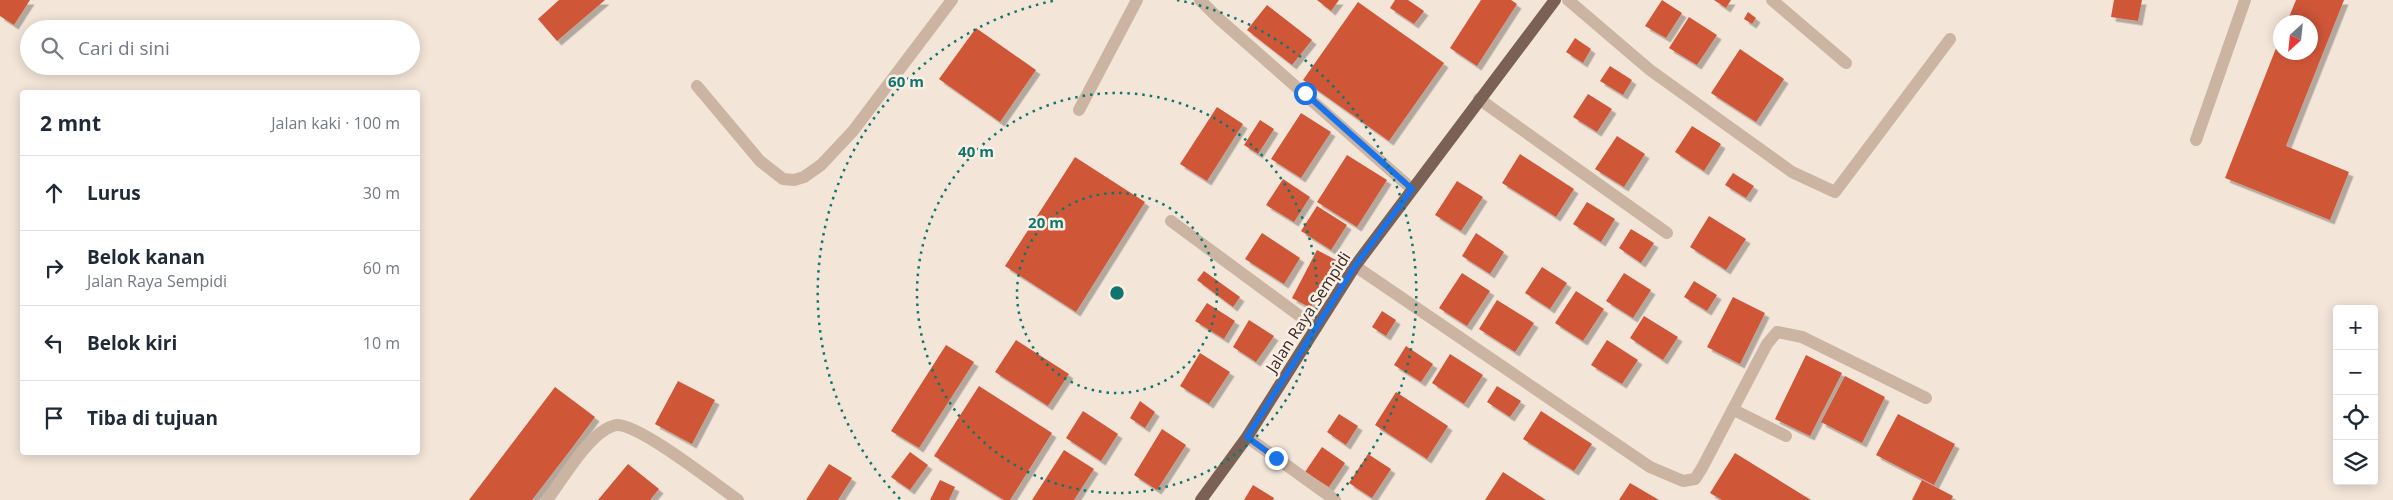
<!DOCTYPE html>
<html lang="id">
<head>
<meta charset="utf-8">
<style>
	:root { --surface:#fff; --page:#f2f2f3; --text:#1f2937; --muted:#747a83; --line:#e0e1e3 }
	body { margin:0; font-family:"Open Sans",sans-serif; background:var(--page); color:var(--text) }
	.controls { position:absolute; right:15px; bottom:15px; display:grid; overflow:hidden; border-radius:5px; box-shadow:0 2px 12px #0003 }
	.controls button { width:45px; height:45px; display:grid; place-items:center; padding:0; border:0; border-bottom:1px solid var(--line); background:var(--surface); color:var(--text); font:25px sans-serif }
	.compass { position:absolute; left:2273px; top:15px; width:45px; height:45px; border-radius:50%; background:var(--surface); box-shadow:0 2px 12px #0003; rotate:207deg }
	.stop { position:absolute; width:15px; height:15px; margin:-11px; border:4px solid #1a73e8; border-radius:50%; background:#fff }
	.stop.end { background:#1a73e8; border-color:#fff; box-shadow:0 1px 5px #0008 }
	.list { margin:0; padding:0; list-style:none }
	h2 { display:flex; justify-content:space-between; align-items:center; height:65px; margin:0; padding:0 20px; font-size:21px }
	h2 small { font-size:16px; font-weight:400; color:var(--muted) }
	.list li { display:grid; grid-template-columns:32px 1fr auto; gap:15px; align-items:center; box-sizing:border-box; height:75px; padding:0 20px; border-top:1px solid var(--line) }
	.list b { display:block; font-size:19px; white-space:nowrap }
	.list p { margin:0; font-size:16px; white-space:nowrap; color:var(--muted) }
	.list em { font-size:16px; font-style:normal; color:var(--muted) }
	.icon { flex:none; width:28px; height:28px; fill:none; stroke:currentColor; stroke-width:2; stroke-linecap:round; stroke-linejoin:round }
	.map { position:relative; flex:none; width:2393px; height:500px; overflow:hidden }
	.search { position:absolute; background:var(--surface); box-shadow:0 2px 12px #0003; left:20px; top:20px; width:400px; height:55px; display:flex; align-items:center; gap:12px; box-sizing:border-box; padding:0 18px; border-radius:28px; color:var(--muted); font-size:19px }
	.panel { position:absolute; background:var(--surface); box-shadow:0 2px 12px #0003; left:20px; top:90px; width:400px; height:365px; border-radius:5px }
	.map>svg:first-child { display:block }
	.building { fill:#d05639; filter:url(#shadow) }
	.lines { fill:none; stroke-linecap:round; stroke-linejoin:round }
	.service { stroke:#ccb4a3; stroke-width:12 }
	.minor { stroke:#ccb4a3; stroke-width:12 }
	.primary { stroke:#7a6055; stroke-width:12 }
	.route { stroke:#1a73e8; stroke-width:6 }
	.ring { fill:none; stroke:#0f766e; stroke-width:2.5; stroke-dasharray:2.5 5 }
	.labels { text-anchor:middle; dominant-baseline:central; stroke-width:5; stroke-linejoin:round; paint-order:stroke }
	.street-label { font-size:16px; fill:#362a26; stroke:#fbefe5 }
	.centre { fill:#0f766e; stroke:#fbefe5; stroke-width:2.5 }
	.ring-label { font-size:15px; text-anchor:middle; font-weight:bold; fill:#0f766e; stroke:#fbefe5; stroke-width:5; stroke-linejoin:round; paint-order:stroke }
</style>
</head>
<body>
<div class="map">
<svg width="2393" height="500" viewBox="0 0 2393 500">
	<defs>
		<filter id="shadow"><feDropShadow dx="4.5" dy="4.5" stdDeviation="0" flood-color="#0004"/></filter>
	</defs>
	<rect width="100%" height="100%" fill="#f3e5d8"/>
	<path class="building" d="M0,0H30L14,25L0,16Z
		M559,0H605L557,41L538,19Z
		M1317,0H1339L1331,11Z
		M1395,0H1408L1424,11L1414,24L1390,8Z
		M1481,0H1511L1517,4L1477,66L1450,48Z
		M1662,0L1682,13L1666,38L1645,26Z
		M1714,0H1731L1726,8Z
		M2114,0H2142L2138,21L2111,17Z
		M2296,0H2344L2286,146L2349,172L2330,220L2225,178L2280,38V52H2310V22H2287Z
		M1358,2L1444,63L1389,141L1303,80Z
		M1267,5L1312,40L1292,65L1247,30Z
		M1748,12L1756,18L1752,24L1744,19Z
		M1689,17L1717,35L1697,65L1669,48Z
		M976,28L1036,70L1000,122L939,79Z
		M1575,38L1591,49L1583,63L1566,52Z
		M1740,49L1784,79L1756,122L1711,93Z
		M1610,66L1632,80L1623,95L1600,81Z
		M1588,94L1612,109L1597,132L1573,117Z
		M1217,107L1243,124L1207,181L1180,164Z
		M1301,113L1331,132L1301,178L1271,159Z
		M1260,120L1274,129L1258,154L1244,145Z
		M1692,126L1721,144L1704,171L1675,152Z
		M1617,136L1645,154L1624,187L1595,169Z
		M1520,154L1574,189L1556,217L1502,183Z
		M1347,155L1387,180L1357,227L1317,202Z
		M1075,157L1145,202L1076,312L1005,266Z
		M1733,173L1754,186L1746,198L1725,185Z
		M1283,179L1310,197L1294,222L1266,205Z
		M1457,181L1483,197L1461,231L1435,215Z
		M1587,202L1615,219L1601,242L1573,224Z
		M1317,206L1347,225L1331,250L1301,231Z
		M1709,216L1746,239L1726,270L1690,247Z
		M1631,229L1654,243L1641,263L1619,248Z
		M1262,233L1300,258L1284,284L1245,259Z
		M1476,233L1504,252L1490,274L1462,256Z
		M1317,250L1336,260L1311,308L1292,298Z
		M1542,267L1567,283L1550,309L1525,293Z
		M1204,271L1240,297L1233,307L1197,280Z
		M1462,273L1490,291L1467,326L1439,308Z
		M1624,273L1651,290L1633,318L1606,301Z
		M1694,281L1717,295L1707,311L1684,297Z
		M1576,291L1604,309L1583,341L1555,323Z
		M1733,297L1765,313L1740,364L1707,347Z
		M1497,300L1534,323L1515,352L1479,329Z
		M1207,303L1235,321L1224,339L1195,321Z
		M1382,311L1396,320L1386,336L1372,327Z
		M1644,316L1678,337L1663,360L1630,338Z
		M1249,320L1274,336L1256,362L1233,347Z
		M1016,340L1069,374L1048,406L995,372Z
		M1607,340L1638,360L1622,384L1591,365Z
		M946,345L974,362L919,448L891,431Z
		M1406,346L1433,364L1421,382L1394,365Z
		M1200,353L1230,372L1209,404L1180,386Z
		M1450,354L1483,375L1464,404L1432,383Z
		M1806,355L1842,373L1810,436L1775,419Z
		M1845,376L1885,397L1862,443L1821,422Z
		M678,381L715,400L692,444L655,424Z
		M979,386L1052,433L1010,500H1004L934,456Z
		M1497,386L1521,401L1510,417L1487,402Z
		M555,387L595,417L572,448L532,500H469Z
		M1396,392L1448,426L1427,459L1375,425Z
		M1140,401L1155,412L1145,428L1130,418Z
		M1083,411L1118,434L1101,461L1066,438Z
		M1541,411L1592,444L1574,471L1523,439Z
		M1339,414L1358,426L1346,445L1327,432Z
		M1898,414L1955,444L1934,485L1876,455Z
		M1162,429L1186,445L1157,490L1134,475Z
		M1322,447L1345,463L1329,487L1305,472Z
		M1064,450L1094,469L1074,500H1032Z
		M910,452L928,465L910,490L891,477Z
		M1735,453L1811,500H1722L1710,493Z
		M1368,454L1391,469L1372,498L1349,483Z
		M628,464L659,489L650,500H598Z
		M829,464L852,478L838,500H806Z
		M1503,472L1546,500H1485Z
		M940,480L955,487L949,500H930Z
		M1922,480L1953,496L1951,500H1912Z
		M1630,483L1659,500H1619Z
		M1253,485L1274,498L1273,500H1244Z"/>
	<g class="lines">
		<path class="service" d="M1171,221L1316,328"/>
		<path class="minor" d="M1200,0L1218,18L1412,189
			M1568,0L1650,70L1792,172L1835,192L1950,39
			M1772,0L1846,63
			M697,86L760,161L783,179L794,180L804,177L821,165L853,131L952,0
			M1479,99L1667,233
			M1079,110L1137,0
			M2196,140L2245,0
			M1355,266L1650,467L1683,481L1695,479L1702,468L1767,344L1777,332L1802,337L1926,398
			M1734,410L1786,436
			M1247,437L1335,500
			M547,500C563,479 584,442 606,429C608,428 614,425 617,425C641,425 715,484 738,500"/>
		<path class="primary" d="M1201,500L1247,437L1355,266L1555,0"/>
	</g>
	<g class="lines">
		<path class="route" d="M1276,458L1247,437L1355,266L1412,189L1305,93"/>
	</g>
	<g class="ring">
		<circle cx="1117" cy="293" r="100"/>
		<circle cx="1117" cy="293" r="200"/>
		<path d="M900 499A299 299 0 0 1 1057 0M1177 0A299 299 0 0 1 1334 499"/>
	</g>
	<g class="labels">
		<g class="street-label">
			<text transform="translate(1308 312) rotate(-57)">Jalan Raya Sempidi</text>
		</g>
	</g>
	<circle cx="1117" cy="293" r="8" class="centre"/>
	<g class="ring-label">
		<text x="906" y="87">60 m</text>
		<text x="976" y="157">40 m</text>
		<text x="1046" y="228">20 m</text>
	</g>
</svg>
<div class="controls">
<button>+</button>
<button>−</button>
<button><svg class="icon" aria-label="locate" viewBox="0 0 24 24"><circle cx="12" cy="12" r="6"/><path d="M12 2v4M12 18v4M2 12h4M18 12h4"/></svg></button>
<button><svg class="icon" aria-label="layers" viewBox="0 0 24 24"><path d="M12 4l9 5-9 5-9-5zM3 14l9 5 9-5"/></svg></button>
</div>
<svg class="compass" viewBox="-18 -18 36 36"><path d="M0-13l5 13h-10z" fill="#e53935"/><path d="M0 13l5-13h-10z" fill="#747a83"/></svg>
<div class="stop" style="left:1305px;top:93px"></div>
<div class="stop end" style="left:1276px;top:458px"></div>
<div class="search"><svg class="icon" aria-label="search" viewBox="0 0 24 24"><circle cx="10" cy="10" r="6"/><path d="M15 15l6 6"/></svg>Cari di sini</div>
<section class="panel">
<h2>2 mnt<small>Jalan kaki · 100 m</small></h2>
<ul class="list">
<li><svg class="icon" aria-label="ahead" viewBox="0 0 24 24"><path d="M12 20V5M6 11l6-6 6 6"/></svg><div><b>Lurus</b></div><em>30 m</em></li>
<li><svg class="icon" aria-label="right" viewBox="0 0 24 24"><path d="M7 20v-9h11M14 6l5 5-5 5"/></svg><div><b>Belok kanan</b><p>Jalan Raya Sempidi</p></div><em>60 m</em></li>
<li><svg class="icon" aria-label="left" viewBox="0 0 24 24"><path d="M17 20v-9H6M10 6l-5 5 5 5"/></svg><div><b>Belok kiri</b></div><em>10 m</em></li>
<li><svg class="icon" aria-label="arrive" viewBox="0 0 24 24"><path d="M6 21V4h12l-3 4 3 4H6"/></svg><div><b>Tiba di tujuan</b></div></li>
</ul>
</section>
</div>
</body>
</html>
